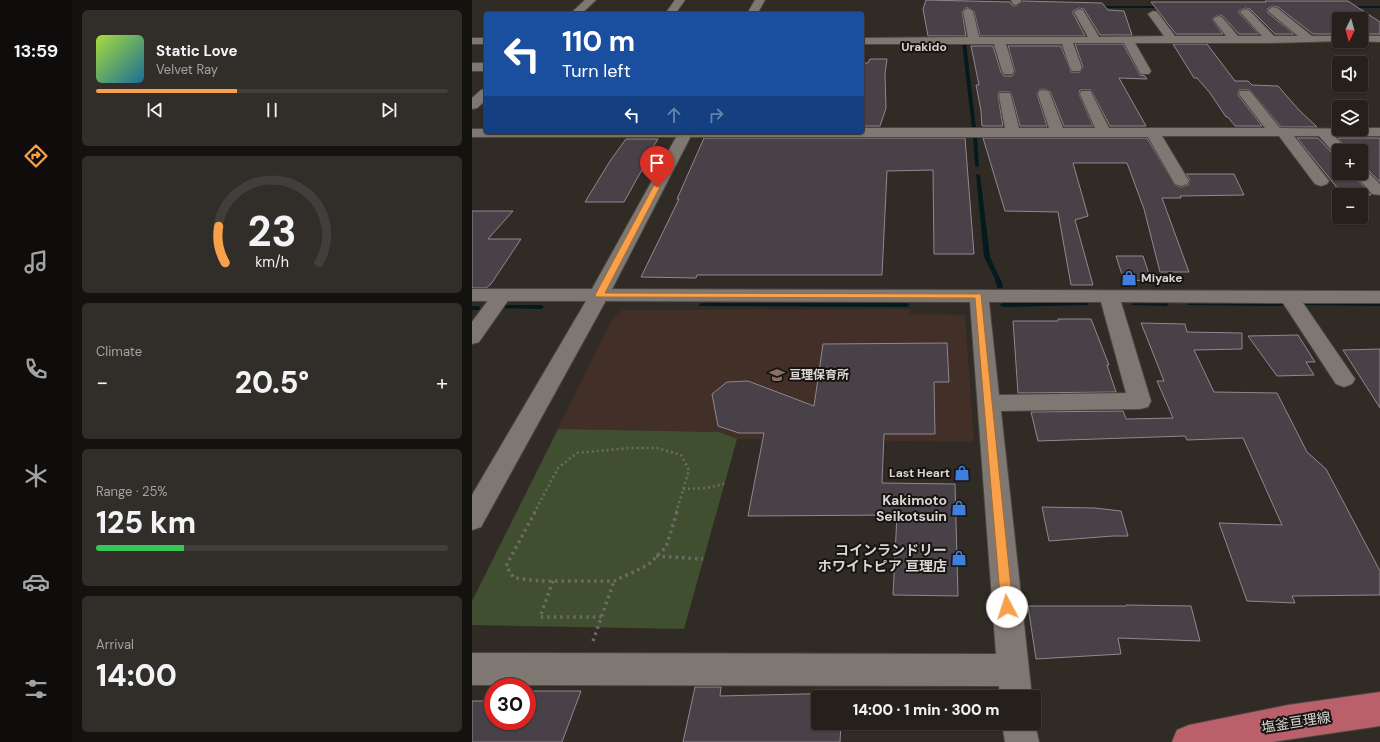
<!DOCTYPE html>
<meta charset="utf-8">
<style>
body{margin:0;font-family:"DM Sans","Noto Sans JP",sans-serif;background:#312d29;color:#f1f3f6;height:100vh;display:flex;flex-direction:column;font-size:15px;white-space:nowrap}
*{box-sizing:border-box;margin:0}
p{font-size:13px;color:#a3a3a3}
.icon{flex:none;width:22px;height:22px;fill:none;stroke:currentColor;stroke-width:2;stroke-linecap:round;stroke-linejoin:round}
.map{position:relative;flex:1;overflow:hidden}
.details{display:flex;flex-direction:column;gap:10px;padding:10px;background:#14120f;width:400px}
.details>*{flex:none}
.hud{position:absolute;left:12px;top:12px;width:380px;height:122px;border-radius:4px;box-shadow:0 1px 3px #0004,0 0 0 1px #423e3b;background:#1a4fa0;color:#fff;overflow:hidden}
.needle{width:26px;rotate:185deg}
.buttons{position:absolute;left:860px;top:12px;display:grid;gap:8px}
.buttons a{display:grid;place-items:center;width:36px;height:36px;border-radius:4px;background:#25201c;box-shadow:0 1px 3px #0004,0 0 0 1px #423e3b;font-size:20px}
.speed{position:absolute;left:12px;top:678px;display:flex;gap:8px;font-size:20px;font-weight:700;text-align:center}
.speed>*{display:grid;place-content:center;width:52px;height:52px;border-radius:50%;background:#25201c;box-shadow:0 1px 3px #0004,0 0 0 1px #423e3b;line-height:1}
.speed .limit{border:6px solid #d22;background:#fff;color:#111}
.pin{position:absolute;display:grid;place-items:center;width:34px;height:34px;color:#fff;margin:-41px -17px;border-radius:50% 50% 50% 0;rotate:-45deg;box-shadow:0 0 4px #0007}
.pin .icon{rotate:45deg}
.me{position:absolute;width:44px;margin:-22px;rotate:355deg;stroke-linejoin:round;filter:drop-shadow(0 0 3px #0008)}
.turn{display:flex;align-items:center;gap:14px;height:84px;padding:0 12px;font-size:18px}
.turn .icon{width:52px;height:52px;stroke-width:2.5}
.turn b{display:block;font-size:28px;line-height:34px}
.lanes{display:flex;align-items:center;height:38px;padding:0 12px;background:#0003;justify-content:center;gap:20px;direction:ltr}
.lanes .off{opacity:.35}
.big{font-size:30px;font-weight:800;line-height:1.1}
.details .widget{flex:1;display:flex;flex-direction:column;justify-content:center;gap:6px;min-width:0;padding:0 14px;border-radius:6px;background:#312d29}
.details .dial{align-items:center;gap:0}
.dial svg{height:104px;overflow:visible;fill:none;stroke:#423e3b;stroke-width:7;stroke-linecap:round;text-anchor:middle}
.dial text{fill:#f1f3f6;stroke:none}
.song{display:flex;align-items:center;gap:12px}
.cover{width:48px;height:48px;border-radius:6px;background:linear-gradient(135deg,hsl(80 70% 55%),hsl(200 70% 35%))}
.played{height:4px;border-radius:2px;background:linear-gradient(90deg,#f8a14a 40%,#423e3b 40%)}
.keys{display:flex;justify-content:space-around;direction:ltr}
.heat{display:flex;justify-content:space-between;align-items:center;font-size:22px;direction:ltr}
.charge{height:6px;border-radius:3px;background:linear-gradient(90deg,#34c759 25%,#423e3b 0)}
.trip{position:absolute;left:339px;top:690px;width:230px;height:40px;border-radius:4px;background:#25201c;box-shadow:0 1px 3px #0004,0 0 0 1px #423e3b;font-weight:800;line-height:40px;text-align:center}
main{display:flex;flex:1;min-height:0}
.tab-bar{display:flex;flex-direction:column;width:72px;justify-content:space-around;align-items:center;background:#0f0d0b;color:#a3a3a3}
.tab-bar .icon{width:28px;height:28px}
.tab-bar .on{color:#f8a14a}
.tab-bar b{font-size:18px;color:#f1f3f6}
.map>svg:first-child{display:block}
</style>
<main>
<nav class="tab-bar">
<b>13:59</b>
<svg class="icon on" aria-label="directions" viewBox="0 0 24 24"><path d="M12 3l9 9-9 9-9-9zM9 14v-3h6M13 9l2 2-2 2"/></svg>
<svg class="icon" aria-label="music" viewBox="0 0 24 24"><path d="M9 18V5l10-2v13"/><circle cx="6" cy="18" r="3"/><circle cx="16" cy="16" r="3"/></svg>
<svg class="icon" aria-label="phone" viewBox="0 0 24 24"><path d="M5 4h4l2 5-3 2q2 4 5 5l2-3 5 2v4C11 20 4 13 5 4z"/></svg>
<svg class="icon" aria-label="climate" viewBox="0 0 24 24"><path d="M12 3v18M4 7l16 10M4 17L20 7"/></svg>
<svg class="icon" aria-label="car" viewBox="0 0 24 24"><path d="M5 17H2v-5l4-1 3-4h7l3 4 3 1v5h-3M9 17h6M6 11h13"/><circle cx="7" cy="17" r="2"/><circle cx="17" cy="17" r="2"/></svg>
<svg class="icon" aria-label="filters" viewBox="0 0 24 24"><path d="M4 7h16M4 17h16"/><circle cx="9" cy="7" r="2"/><circle cx="15" cy="17" r="2"/></svg>
</nav>
<section class="details">
<div class="widget">
<div class="song"><i class="cover"></i><div><b>Static Love</b><p>Velvet Ray</p></div></div>
<div class="played"></div>
<div class="keys"><svg class="icon" aria-label="previous" viewBox="0 0 24 24"><path d="M18 5L8 12l10 7zM5 5v14"/></svg><svg class="icon" aria-label="pause" viewBox="0 0 24 24"><path d="M8 5v14M16 5v14"/></svg><svg class="icon" aria-label="next" viewBox="0 0 24 24"><path d="M6 5l10 7-10 7zM19 5v14"/></svg></div>
</div>
<div class="widget dial"><svg viewBox="0 0 100 80">
<path d="M14 69A42 42 0 1 1 86 69"/>
<path d="M14 69A42 42 0 0 1 9 41" stroke="#f8a14a"/>
<text x="50" y="56" font-size="32" font-weight="700">23</text>
<text x="50" y="72" font-size="11">km/h</text>
</svg></div>
<div class="widget"><p>Climate</p>
<div class="heat"><a>−</a><b class="big">20.5°</b><a>+</a></div>
</div>
<div class="widget"><p>Range · 25%</p><b class="big">125 km</b><div class="charge"></div></div>
<div class="widget"><p>Arrival</p><b class="big">14:00</b></div>
</section>
<div class="map">
<svg width="908" height="742" viewBox="0 0 908 742">
<rect width="100%" height="100%" fill="#312b26"/>
<path fill="#422f28" d="M439,309l-1,5 55,1 9,127 -237,-3 -18,-7 -161,-3 53,-108 12,-11z"/>
<path fill="#404f2f" d="M86,429l161,3 18,7 -53,190 -212,-4v-24z"/>
<g fill="none" stroke-linecap="round" stroke-linejoin="round">
<path fill="#031b1c" fill-rule="evenodd" d="M624,6h68l2,1 -2,1h-69z
M790,6h26l2,1 -2,1h-27z
M876,6h32v2h-33z
M492,41l2,1 10,87 -2,1 -2,-1 -10,-87z
M501,134l4,1 2,31 -2,1 -2,-1z
M504,174l4,1 10,82 12,26 1,4 -3,2 -3,-2 -2,-8 -11,-22z
M614,302l3,2 -1,1 -85,2 -3,-2 3,-2z
M662,302h32l3,2 -3,2 -34,-1 -1,-1z
M718,302h92l3,2 -3,2 -94,-1 -1,-1z
M832,302h76v4l-78,-1 -1,-1z
M230,303h205l3,2 -3,2 -207,-1 -1,-1 1,-1z
M30,305h39l3,2 -3,2 -41,-1 -1,-1z
M0,306h6l3,2 -3,2h-6z"/>
</g>
<path fill="#484248" stroke="#8f888f" d="M454,0l84,2 2,3 4,1 6,-5 80,2 6,7 16,1 8,24h-32l-16,-26 -5,-1 -6,3v2l12,23h-105l-6,-25 -7,-4 -5,4 4,25h-38l-5,-27z
M793,1h83l32,21v12h-19v-15h-22v15h-26l-35,-27 -5,-1 -6,3 1,4 26,21h-19l-25,-25 -5,-1 -6,3v2l20,21h-20l-16,-18 -5,-1 -6,4 11,15h-47l-25,-32h115z
M603,44h48l17,31 5,1 2,3 -28,-1 27,48h-36l-19,-36h-11l-1,4 14,32h-29l-14,-35 -6,-2 -5,1 -2,4 10,32h-27l-8,-30 -2,-4h-11l-1,4 5,30h-21l-1,-15 -5,-26h3l-8,-39h22l8,26 3,4h8l3,-5 -7,-25h53l10,26h9l3,-5z
M701,44h34l28,37h13l4,4 26,1 21,24 18,17h-36l-31,-37h-11l-1,5 24,31h-27l-7,-9h-2l-16,-24 -13,-15h-3z
M398,59h17l-2,15 1,34 -6,18h-18v-58l1,-5h5z
M232,138h261l9,116h-40l-1,-84 -46,1 -5,104h-185l-1,3 -55,-1 38,-78h-2z
M511,138h164l28,47 6,2 7,-2 2,-5 -4,-6h48l10,21 -64,1 1,2h-19l27,74h-29l-16,-63 -17,-46h-54l15,53 -13,4 18,65h-22l-13,-73 -53,-1z
M825,138h21l16,17 5,1v17h13l19,22h-28z
M866,138h42v44l-13,-13 -6,-2v-16h-13z
M154,139h32l-17,27h3l-20,36h-39l25,-41z
M0,211h41l-25,28h33l-30,45 -5,4h-14z
M644,256h27l8,24 -27,1z
M586,319h33l18,46h-2l9,27 -98,1 -5,-72h45z
M669,323l44,1 2,8 55,1v16l-48,1 20,42 63,1 30,59 19,17 54,102v24l-88,1 3,7 -48,-2 -28,-78 63,2 -39,-87 -56,2 -2,-4 -147,5 -7,-29 92,-1 3,8 47,-1 -16,-37h7z
M826,335l17,27h-9l8,13 -37,1 -29,-40z
M475,343l2,39h-15l1,52h-51l-2,49 73,1 3,112 -65,-1 4,-80 -149,1 16,-83h-25l-21,-7 -6,-32 15,-12 21,-1 66,25 9,-62z
M908,349v59l-37,-58z
M570,507l53,1 26,3 7,25h-15l-64,5z
M654,605l65,1 9,35 -82,-3 3,16 -85,5 -8,-53h98z
M223,687h26l-1,9 123,-3v4h-25v26h23l-1,19h-157z
M55,691h54l-19,51h-90v-41h21v20h34z"/>
<g fill="none" stroke-linecap="round" stroke-linejoin="round">
<defs>
<path id="minor" d="M113,0h11l-15,14h-11z
M203,0h10l-10,14h-10z
M539,0h10v2l-5,3 -3,-1z
M801,7l4,1 35,28h27v5h4l-71,2h-137l16,28 -2,3h-8l-2,-3 -15,-28h-51l9,25 -2,3h-8l-2,-3 -8,-24h-56l8,27 -2,3h-8l-2,-3 -8,-27h-132v-6l106,-1 -5,-26 5,-3 5,3 6,26h109l-14,-25 5,-3 4,1 16,27 65,-1 -16,-22 5,-3 4,1 18,24h51l-13,-17 5,-3 4,1 16,19h24l-22,-24 5,-3 4,1 25,26h24l-29,-24 -1,-2z
M889,36h19v6l-23,-1h4z
M0,38h14v6h-14z
M0,63h14v8h-14z
M14,89v11l-9,8 -5,1v-11l9,-8z
M572,90l5,1 1,3 13,34h32l-15,-34 1,-3h10l1,3 17,34h156l-26,-34 1,-3h10l30,37 81,1v-1h19v8h-45l12,15h-8v4l-4,-1 -16,-18h-25l35,45 -2,3 -6,2 -6,-2 -36,-48h-117l27,45 -2,3 -6,2 -6,-2 -2,-3 -25,-44h-676v-8h14v3h376v-4h143l-6,-32 1,-3h10l1,3 8,32h30l-11,-34 1,-3z
M889,168l5,2 14,14v11l-8,-1 -16,-18 -3,-3h8z
M30,289l7,2 3,4 -33,47 -7,2v-22l23,-31z
M127,289l781,2v12h-77l52,76 -3,5 -8,3 -8,-3 -53,-81 -162,-1 30,99 -3,6 -8,2 -139,2 31,286h-32l-1,-11 -527,-1v-32l524,1 -26,-352 -371,-1 -7,-2 -3,-4 3,-4zM517,302h112l25,91 -127,2z
M562,719l5,23h-34l-3,-19h32z"/>
<path id="tertiary" d="M283,0h10l-8,14h-10z
M207,132h14l-84,163 -128,232 -9,3v-35l114,-194h-114v-12h120z"/>
<path id="primary" d="M908,692v34l-108,16h-100l5,-12 12,-5 99,-20z"/>
</defs>
<use href="#minor" stroke="#4b4642" stroke-width="2"/>
<use href="#tertiary" stroke="#4b4642" stroke-width="2"/>
<use href="#primary" stroke="#4b4642" stroke-width="2"/>
<path stroke="#706a66" stroke-width="2.5" stroke-dasharray="2 3" stroke-linecap="butt" d="M211,489l24,-1 17,-4
M62,513l24,-45 19,-15 52,-5h28l24,7 8,15 -13,43"/>
<path stroke="#706a66" stroke-width="3.5" stroke-dasharray="2.5 4" stroke-linecap="butt" d="M63,512l-29,54 8,12 26,3h74l34,-16 18,-18 11,-35
M184,556l47,3
M81,581l-13,36h61
M121,641l21,-60"/>
<use href="#minor" fill="#7f7872" fill-rule="evenodd"/>
<use href="#tertiary" fill="#7f7872" fill-rule="evenodd"/>
<use href="#primary" fill="#b9606a" fill-rule="evenodd"/>
</g>
<path fill="#f8a14a" stroke="#a16930" d="M182,185l6,2 -55,106 376,1 32,313 -2,4 -4,2 -5,-2 -1,-4 -26,-309 -379,-1 -1,-2z"/>
<defs>
<symbol id="shop-bare" viewBox="-9 -9 18 18"><path d="M-5-2.5h2.3a2.7 3.5 0 0 1 5.4 0H5L5.5 6h-11ZM-1.5-2.5h3a1.5 2.3 0 0 0-3 0Z" fill="#3f7fe0" stroke="#171412" stroke-width="2.5" paint-order="stroke"/></symbol>
<symbol id="school-bare" viewBox="-9 -9 18 18"><path d="M0-5L7-2L0 1L-7-2ZM-4 1L0 2.5L4 1V4Q0 6-4 4Z" fill="#8d6e63" stroke="#171412" stroke-width="2.5" paint-order="stroke"/></symbol>
</defs>
<g fill-rule="evenodd">
<use href="#shop-bare" x="646" y="267" width="22" height="22"/>
<use href="#school-bare" x="294" y="364" width="22" height="22"/>
<use href="#shop-bare" x="479" y="462" width="22" height="22"/>
<use href="#shop-bare" x="476" y="497" width="22" height="22"/>
<use href="#shop-bare" x="476" y="547" width="22" height="22"/>
</g>
<g text-anchor="middle" stroke-width="4" stroke-linejoin="round" paint-order="stroke">
<g font-size="12" font-weight="bold" fill="#d9d2cb" stroke="#171412">
<text x="452" y="51">Urakido</text>
</g>
<g font-size="12" font-weight="bold" fill="#d9d5d2" stroke="#171412" text-anchor="start">
<text x="669" y="282">Miyake</text>
<text x="317" y="379">亘理保育所</text>
<text x="478" y="477" text-anchor="end">Last Heart</text>
</g>
<g font-size="14" font-weight="bold" fill="#d9d5d2" stroke="#171412" text-anchor="end">
<text x="475" y="505">Kakimoto<tspan x="475" dy="16">Seikotsuin</tspan></text>
<text x="475" y="555">コインランドリー<tspan x="475" dy="16">ホワイトピア 亘理店</tspan></text>
</g>
<g font-size="14" fill="#d9d5d2" stroke="#171412">
<text transform="translate(824 722) rotate(-9)" y="5">塩釜亘理線</text>
</g>
</g>
</svg>
<div class="buttons">
<a><svg class="needle" viewBox="-14 -14 28 28"><path d="M0-13l5 13h-10z" fill="#e53935"/><path d="M0 13l5-13h-10z" fill="#a3a3a3"/></svg></a>
<a><svg class="icon" aria-label="sound" viewBox="0 0 24 24"><path d="M4 9h4l5-4v14l-5-4H4zM17 9q2 3 0 6"/></svg></a>
<a><svg class="icon" aria-label="layers" viewBox="0 0 24 24"><path d="M12 4l9 5-9 5-9-5zM3 14l9 5 9-5"/></svg></a>
<a>+</a>
<a>−</a>
</div>
<div class="speed"><div class="limit">30</div></div>
<div class="pin" style="left:185px;top:187px;background:#d93025"><svg class="icon" aria-label="arrive" viewBox="0 0 24 24"><path d="M6 21V4h12l-3 4 3 4H6"/></svg></div>
<svg class="me" style="left:535px;top:607px" viewBox="-20 -20 40 40"><circle r="19" fill="#fff"/><path d="M0-13L10 11 0 6-10 11z" fill="#f8a14a"/></svg>
<div class="trip">14:00 · 1 min · 300 m</div>
<div class="hud">
<div class="turn"><svg class="icon" aria-label="left" viewBox="0 0 24 24"><path d="M17 20v-9H6M10 6l-5 5 5 5"/></svg><div><b>110 m</b>Turn left</div></div>
<div class="lanes"><svg class="icon" aria-label="left" viewBox="0 0 24 24"><path d="M17 20v-9H6M10 6l-5 5 5 5"/></svg><svg class="icon off" aria-label="ahead" viewBox="0 0 24 24"><path d="M12 20V5M6 11l6-6 6 6"/></svg><svg class="icon off" aria-label="right" viewBox="0 0 24 24"><path d="M7 20v-9h11M14 6l5 5-5 5"/></svg></div>
</div>
</div>
</main>
